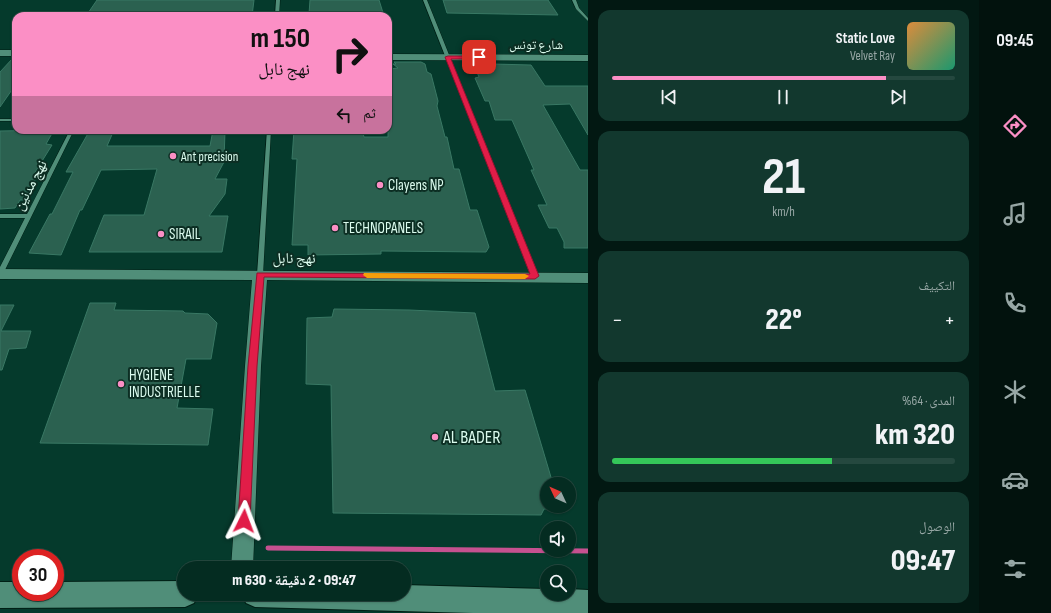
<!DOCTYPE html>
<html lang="ar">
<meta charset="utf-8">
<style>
body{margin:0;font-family:"Sofia Sans Condensed","Noto Naskh Arabic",sans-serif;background:#12382e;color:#f1f3f6;direction:rtl;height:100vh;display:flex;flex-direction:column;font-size:15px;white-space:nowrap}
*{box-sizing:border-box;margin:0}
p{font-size:13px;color:#97a7a5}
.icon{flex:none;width:22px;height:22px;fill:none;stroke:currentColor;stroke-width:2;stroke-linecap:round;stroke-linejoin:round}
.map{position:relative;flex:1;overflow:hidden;direction:ltr}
.panel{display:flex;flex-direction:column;gap:10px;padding:10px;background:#021812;width:391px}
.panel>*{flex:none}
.hud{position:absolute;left:12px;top:12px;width:380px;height:122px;border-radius:12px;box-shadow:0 1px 3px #0004,0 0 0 1px #25483f;direction:rtl;background:#fb8fc5;color:#111;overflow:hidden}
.needle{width:26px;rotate:314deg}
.buttons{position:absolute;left:540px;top:477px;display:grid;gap:8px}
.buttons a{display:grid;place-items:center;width:36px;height:36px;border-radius:50%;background:#042c21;box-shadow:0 1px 3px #0004,0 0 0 1px #25483f;font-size:20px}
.speed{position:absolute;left:12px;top:549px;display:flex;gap:8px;font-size:20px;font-weight:700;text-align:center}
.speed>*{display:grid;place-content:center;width:52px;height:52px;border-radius:50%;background:#042c21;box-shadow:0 1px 3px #0004,0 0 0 1px #25483f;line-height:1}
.speed .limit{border:6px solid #d22;background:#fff;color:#111}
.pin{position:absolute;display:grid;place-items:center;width:34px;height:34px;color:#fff;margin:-17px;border-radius:8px;box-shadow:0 2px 6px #0006}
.me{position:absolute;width:44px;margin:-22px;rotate:3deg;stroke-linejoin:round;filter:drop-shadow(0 0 3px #0008)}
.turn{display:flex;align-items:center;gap:14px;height:84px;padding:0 16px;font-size:18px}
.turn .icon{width:52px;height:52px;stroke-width:2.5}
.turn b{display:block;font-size:28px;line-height:34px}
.then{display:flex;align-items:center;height:38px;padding:0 16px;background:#0003;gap:8px;font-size:15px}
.big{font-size:30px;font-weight:800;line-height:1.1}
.panel .tile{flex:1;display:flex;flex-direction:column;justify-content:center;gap:6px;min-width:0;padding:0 14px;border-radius:12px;background:#12382e}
.panel .dial{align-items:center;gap:0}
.dial b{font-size:52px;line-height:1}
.song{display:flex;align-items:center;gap:12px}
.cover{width:48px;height:48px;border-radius:6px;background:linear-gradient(135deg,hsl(30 70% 55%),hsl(160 70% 35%))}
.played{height:4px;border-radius:2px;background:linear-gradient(90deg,#fb8fc5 80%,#25483f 80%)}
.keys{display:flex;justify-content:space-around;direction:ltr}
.heat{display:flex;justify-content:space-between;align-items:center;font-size:22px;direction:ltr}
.charge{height:6px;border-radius:3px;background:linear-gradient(90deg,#34c759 64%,#25483f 0)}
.trip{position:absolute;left:177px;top:561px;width:234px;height:40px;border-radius:20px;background:#042c21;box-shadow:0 1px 3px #0004,0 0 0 1px #25483f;font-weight:800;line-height:40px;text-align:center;direction:rtl}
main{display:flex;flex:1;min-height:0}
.dock{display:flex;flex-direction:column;width:72px;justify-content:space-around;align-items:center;background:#02120d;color:#97a7a5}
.dock .icon{width:28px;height:28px}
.dock .current{color:#fb8fc5}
.dock b{font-size:18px;color:#f1f3f6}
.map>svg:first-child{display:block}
</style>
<main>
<nav class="dock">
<b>09:45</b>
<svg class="icon current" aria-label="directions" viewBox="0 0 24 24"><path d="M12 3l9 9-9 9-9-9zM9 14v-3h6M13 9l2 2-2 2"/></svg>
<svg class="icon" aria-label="music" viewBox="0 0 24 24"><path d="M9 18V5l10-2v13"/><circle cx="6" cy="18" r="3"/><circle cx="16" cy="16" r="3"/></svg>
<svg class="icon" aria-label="phone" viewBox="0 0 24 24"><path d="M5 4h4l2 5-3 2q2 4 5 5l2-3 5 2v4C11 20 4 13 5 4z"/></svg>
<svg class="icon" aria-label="climate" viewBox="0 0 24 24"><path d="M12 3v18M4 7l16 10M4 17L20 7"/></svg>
<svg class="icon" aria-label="car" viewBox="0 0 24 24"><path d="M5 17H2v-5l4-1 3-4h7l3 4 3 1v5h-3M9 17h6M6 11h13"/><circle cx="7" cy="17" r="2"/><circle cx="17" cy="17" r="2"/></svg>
<svg class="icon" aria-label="filters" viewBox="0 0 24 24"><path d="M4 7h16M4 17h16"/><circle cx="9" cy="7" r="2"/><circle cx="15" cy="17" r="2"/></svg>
</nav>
<section class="panel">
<div class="tile">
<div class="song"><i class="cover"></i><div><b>Static Love</b><p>Velvet Ray</p></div></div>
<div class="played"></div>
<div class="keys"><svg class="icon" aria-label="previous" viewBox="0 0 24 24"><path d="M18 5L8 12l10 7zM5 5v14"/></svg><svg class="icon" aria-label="pause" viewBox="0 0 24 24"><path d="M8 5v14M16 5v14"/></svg><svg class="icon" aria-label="next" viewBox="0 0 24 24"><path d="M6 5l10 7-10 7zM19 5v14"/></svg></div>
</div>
<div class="tile dial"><b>21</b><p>km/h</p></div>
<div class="tile"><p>التكييف</p>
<div class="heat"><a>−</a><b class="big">22°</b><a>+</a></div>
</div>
<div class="tile"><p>المدى · 64%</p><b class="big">320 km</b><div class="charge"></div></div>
<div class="tile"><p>الوصول</p><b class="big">09:47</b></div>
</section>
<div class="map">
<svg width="588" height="613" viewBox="0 0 588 613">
<rect width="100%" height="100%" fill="#053a2c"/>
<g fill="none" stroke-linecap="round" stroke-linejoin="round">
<path stroke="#c65190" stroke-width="5" d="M268,548l320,3"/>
</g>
<path fill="#2b6150" stroke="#397864" d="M97,0h157l-2,16h-166z
M310,0h69l5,16h-74l-1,-2z
M443,0h105l10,15 -111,-2z
M13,58h3v26l-16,23v-35z
M394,62h27l4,2 2,8 4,2 7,27 -1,5 8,31h2l7,32h5l11,41h7l12,37 -3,5 -105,-1v3l-73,1v-10h-16l5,-86h-5l2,-29h68l2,7h24v-68l10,-1 -5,-4h3z
M492,64l39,1 14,21h43v49l-18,-31 -27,1 37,65h8v78h-24v-6l-7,-14h-8l-11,-23h9l-16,-35h3l-22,-50h-17l-6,-19h-4l-10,-23 4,-1 -5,-12z
M54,130l-8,14 6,1 -18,29h4l-13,26h-5l-5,8 -15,1v-78z
M90,130h24l-7,16h103l3,-16h12l-1,32 -9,17h12l-2,15 -16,22h19l-6,36h-133l15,-37h40l13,-46 -56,1 -19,40h-2l-19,45 -32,-2 21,-39h2l21,-42h-7z
M90,303h26l-2,7 69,1 2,2 23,1 9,9 -6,36h-25l-9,49 36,1 -5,36 -168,-2z
M0,305h14l-13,26h30l-5,17 -17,1 -7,21h-2z
M334,309l75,1 66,3 20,78 30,-1 28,94h-6v25h-3l-3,6 -208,-2 -2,-128 -25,-1 1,-66 25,-1z"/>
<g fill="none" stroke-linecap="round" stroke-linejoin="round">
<defs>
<path id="service" d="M276,0h4l-1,16h-4z
M423,0h4l111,276 -1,1h-4l-1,-1z
M572,0h4l3,8 9,10v3l-12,-12z
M0,119h16v2h-16z
M70,130h4l-71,144 -3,2v-9l25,-49h-25v-4h27z
M267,130h4l-8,145 -3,2 -3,-2z"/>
<path id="minor" d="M0,50h16v6h-16z
M388,54l200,1v6l-200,-1z
M0,269l588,4v10l-321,-3 -6,86 -8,202h-22l14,-202 7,-86 -252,-1z"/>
<path id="tertiary" d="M184,581v13h14l-4,9 -9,4 -185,1v-26h21v10h34v-10z
M404,585l143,4v5h22v-5l19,1v23h-115l-218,-6 -9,-4 -4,-9h162z"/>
</defs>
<use href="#service" stroke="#001f15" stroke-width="1"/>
<use href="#minor" stroke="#001f15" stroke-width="1"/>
<use href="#tertiary" stroke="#001f15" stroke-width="2"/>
<use href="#service" fill="#508e79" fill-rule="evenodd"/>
<use href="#minor" fill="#508e79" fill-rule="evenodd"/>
<use href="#tertiary" fill="#508e79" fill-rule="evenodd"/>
</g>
<path fill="#e11d48" stroke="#92132f" d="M448,56h31l3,1 -3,2h-28l88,217 -4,3 -271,-2 -7,89 -7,155 -1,4 -5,2 -4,-2 -2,-4 10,-155 9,-93 273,1 -85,-217z"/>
<path fill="#f59e0b" d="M364,273l161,1 4,2 -4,3 -158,-1 -4,-3z"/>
<g fill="#fb8fc5" stroke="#0c2e23" stroke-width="1.5">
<circle cx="173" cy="156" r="4"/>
<circle cx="380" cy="185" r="4"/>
<circle cx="335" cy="228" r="4"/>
<circle cx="161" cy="234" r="4"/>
<circle cx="121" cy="384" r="4"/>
<circle cx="435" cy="437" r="4"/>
</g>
<g text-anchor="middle" stroke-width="4" stroke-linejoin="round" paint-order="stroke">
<g font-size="13" fill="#dbfbee" stroke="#0c2e23">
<text x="536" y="49">شارع تونس</text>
</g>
<g font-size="13" fill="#dbfbee" stroke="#0c2e23" text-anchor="start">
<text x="181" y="161">Ant precision</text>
</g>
<g font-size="15" fill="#dbfbee" stroke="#0c2e23">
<text transform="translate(30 185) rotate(-62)" y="5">نهج مدنين</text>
<text x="294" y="263">نهج نابل</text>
</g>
<g font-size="15" fill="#dbfbee" stroke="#0c2e23" text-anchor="start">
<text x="388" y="190">Clayens NP</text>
<text x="343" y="233">TECHNOPANELS</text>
<text x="169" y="239">SIRAIL</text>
<text x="129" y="380">HYGIENE<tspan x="129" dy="17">INDUSTRIELLE</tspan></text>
</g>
<g font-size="18" fill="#dbfbee" stroke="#0c2e23" text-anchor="start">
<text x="443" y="443">AL BADER</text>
</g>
</g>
</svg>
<div class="buttons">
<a><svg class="needle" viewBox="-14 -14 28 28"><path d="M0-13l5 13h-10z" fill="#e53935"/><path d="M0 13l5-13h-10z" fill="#97a7a5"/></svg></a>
<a><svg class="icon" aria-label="sound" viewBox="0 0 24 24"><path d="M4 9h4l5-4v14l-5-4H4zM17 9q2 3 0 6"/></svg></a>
<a><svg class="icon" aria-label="search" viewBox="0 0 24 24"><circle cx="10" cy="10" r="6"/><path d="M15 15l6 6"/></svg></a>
</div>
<div class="speed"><div class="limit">30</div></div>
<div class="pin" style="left:479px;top:57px;background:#d93025"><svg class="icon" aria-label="arrive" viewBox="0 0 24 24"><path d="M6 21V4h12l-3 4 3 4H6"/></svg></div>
<svg class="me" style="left:244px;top:521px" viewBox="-20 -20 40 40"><path d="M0-17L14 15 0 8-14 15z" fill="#e11d48" stroke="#fff" stroke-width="4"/></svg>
<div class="trip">09:47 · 2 دقيقة · 630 m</div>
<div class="hud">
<div class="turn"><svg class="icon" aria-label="right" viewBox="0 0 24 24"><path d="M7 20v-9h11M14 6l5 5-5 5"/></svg><div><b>150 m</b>نهج نابل</div></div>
<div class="then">ثم<svg class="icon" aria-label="left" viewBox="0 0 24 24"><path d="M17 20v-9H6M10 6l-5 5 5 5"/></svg></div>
</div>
</div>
</main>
